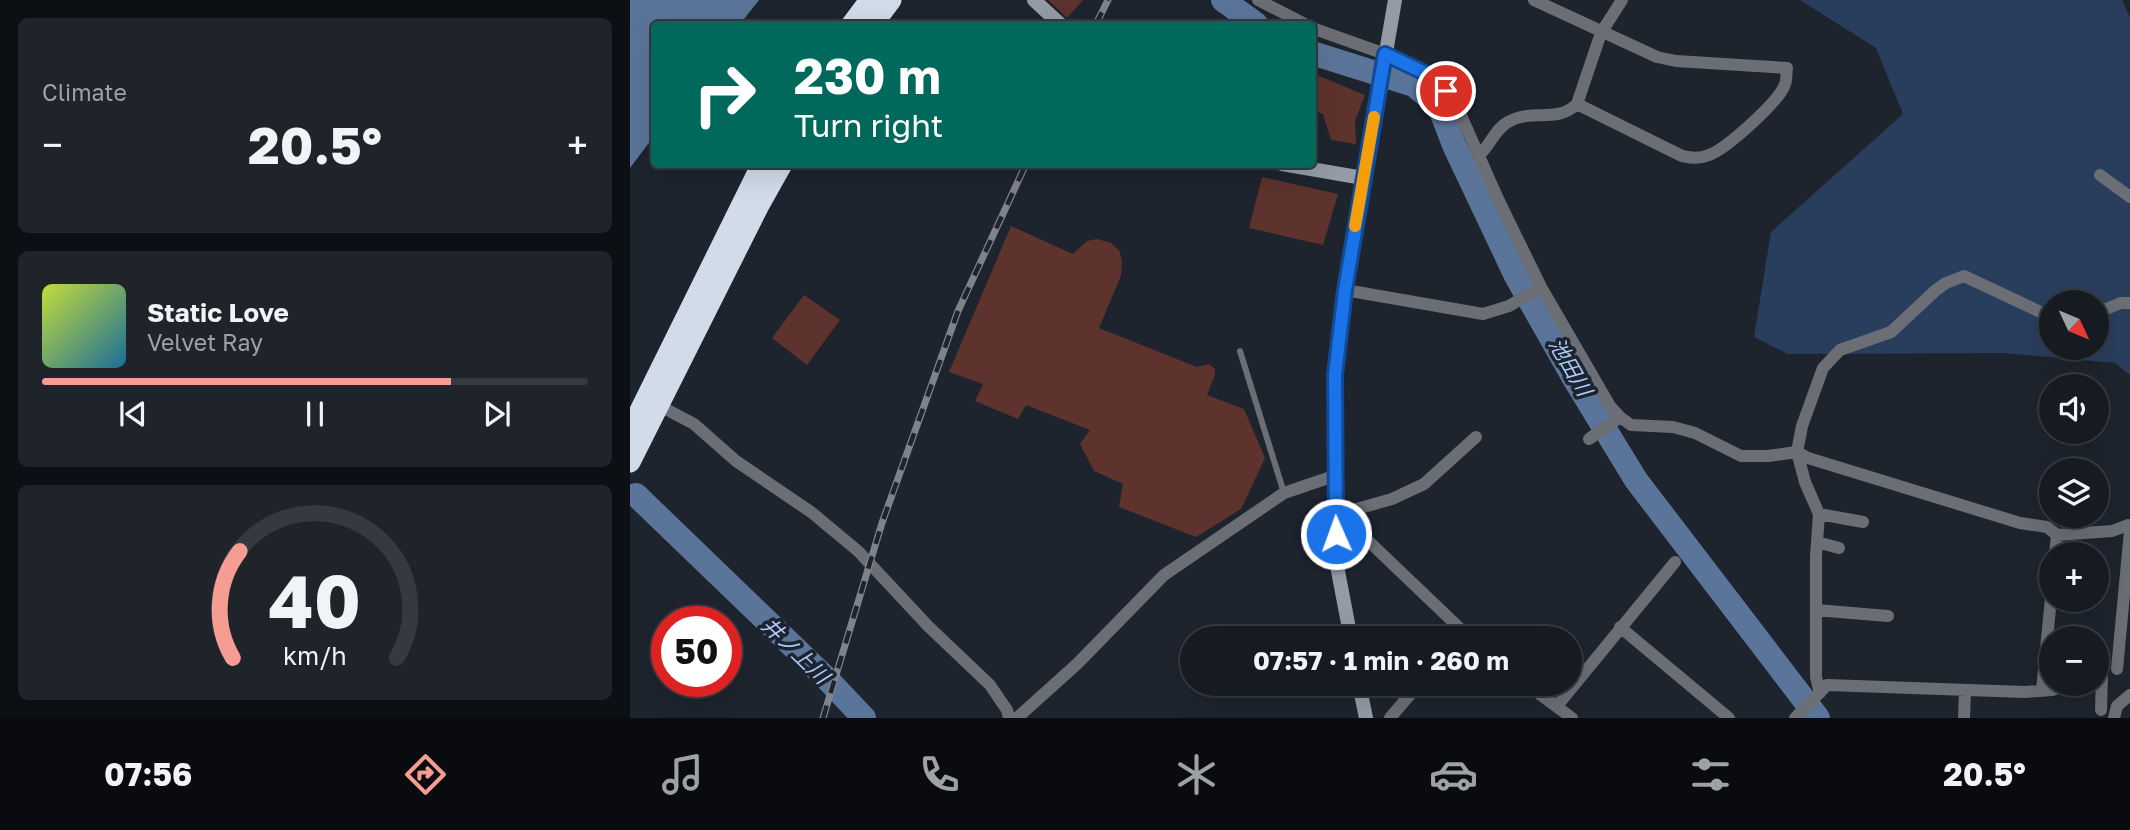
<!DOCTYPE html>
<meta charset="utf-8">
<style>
body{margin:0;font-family:"Golos Text","Noto Sans JP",sans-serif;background:#1f242a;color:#f1f3f6;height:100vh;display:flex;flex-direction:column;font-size:26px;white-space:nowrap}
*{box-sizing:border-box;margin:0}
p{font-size:23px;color:#9ea1a5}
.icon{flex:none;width:38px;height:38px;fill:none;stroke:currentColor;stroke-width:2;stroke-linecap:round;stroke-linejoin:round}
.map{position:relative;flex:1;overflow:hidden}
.panel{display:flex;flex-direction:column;gap:18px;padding:18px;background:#0c0f13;width:630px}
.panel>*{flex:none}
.guide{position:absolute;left:21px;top:21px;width:665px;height:147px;border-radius:7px;box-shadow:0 7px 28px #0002,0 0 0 2px #353940;background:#00695c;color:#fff;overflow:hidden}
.needle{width:46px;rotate:134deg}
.fabs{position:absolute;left:1409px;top:290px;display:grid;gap:14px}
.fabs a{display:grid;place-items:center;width:70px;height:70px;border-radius:50%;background:#161b22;box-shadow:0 7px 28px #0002,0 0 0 2px #353940;font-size:35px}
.speed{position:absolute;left:21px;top:606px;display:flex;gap:14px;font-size:35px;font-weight:700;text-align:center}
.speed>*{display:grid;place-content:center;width:91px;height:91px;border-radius:50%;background:#161b22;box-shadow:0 7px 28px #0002,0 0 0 2px #353940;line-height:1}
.speed .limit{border:10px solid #d22;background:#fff;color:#111}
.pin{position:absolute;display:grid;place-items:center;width:60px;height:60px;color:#fff;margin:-30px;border:4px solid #fff;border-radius:50%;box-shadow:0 2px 7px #0007}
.me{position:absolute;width:77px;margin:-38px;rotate:358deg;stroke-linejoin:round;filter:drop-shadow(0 0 5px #0008)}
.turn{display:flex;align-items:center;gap:24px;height:147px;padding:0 28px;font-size:32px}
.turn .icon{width:91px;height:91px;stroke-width:2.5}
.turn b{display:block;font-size:49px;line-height:60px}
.big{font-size:52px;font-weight:700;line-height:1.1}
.panel .card{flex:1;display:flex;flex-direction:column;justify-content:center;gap:10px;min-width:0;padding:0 24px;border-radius:10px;background:#1f242a}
.panel .dial{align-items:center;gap:0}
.dial svg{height:182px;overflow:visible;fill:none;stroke:#353940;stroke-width:7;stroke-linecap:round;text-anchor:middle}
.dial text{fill:#f1f3f6;stroke:none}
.song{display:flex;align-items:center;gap:21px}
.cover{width:84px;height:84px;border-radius:10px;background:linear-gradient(135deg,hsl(70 70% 55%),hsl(200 70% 35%))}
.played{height:7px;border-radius:4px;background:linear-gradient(90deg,#f59c93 75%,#353940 75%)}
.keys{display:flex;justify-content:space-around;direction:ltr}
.heat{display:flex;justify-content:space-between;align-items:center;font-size:38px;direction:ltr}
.trip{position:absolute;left:550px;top:626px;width:402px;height:70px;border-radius:35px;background:#161b22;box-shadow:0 7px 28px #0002,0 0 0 2px #353940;font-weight:700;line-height:70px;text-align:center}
.tab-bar{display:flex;height:112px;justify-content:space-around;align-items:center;background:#090b0e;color:#9ea1a5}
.tab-bar .icon{width:49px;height:49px}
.tab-bar .on{color:#f59c93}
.tab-bar b{font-size:32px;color:#f1f3f6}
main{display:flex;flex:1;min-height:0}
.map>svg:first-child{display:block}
</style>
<main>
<section class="panel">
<div class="card"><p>Climate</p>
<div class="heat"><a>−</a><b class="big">20.5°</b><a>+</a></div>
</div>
<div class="card">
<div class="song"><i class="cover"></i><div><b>Static Love</b><p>Velvet Ray</p></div></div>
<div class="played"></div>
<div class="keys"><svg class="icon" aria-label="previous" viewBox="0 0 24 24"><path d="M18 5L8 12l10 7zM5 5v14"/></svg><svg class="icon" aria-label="pause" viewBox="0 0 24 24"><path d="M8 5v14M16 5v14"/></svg><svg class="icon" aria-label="next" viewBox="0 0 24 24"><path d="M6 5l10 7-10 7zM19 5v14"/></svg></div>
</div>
<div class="card dial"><svg viewBox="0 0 100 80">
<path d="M14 69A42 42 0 1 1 86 69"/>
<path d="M14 69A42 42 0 0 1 17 22" stroke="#f59c93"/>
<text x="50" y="56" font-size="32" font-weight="700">40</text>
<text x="50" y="72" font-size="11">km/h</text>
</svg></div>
</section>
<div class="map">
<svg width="1500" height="718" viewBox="0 0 1500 718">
<rect width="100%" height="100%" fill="#1d242e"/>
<path fill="#293e5d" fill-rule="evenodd" d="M1170,0h322l8,18v357l-15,-12 -112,-10 -215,1 -34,-17 17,-105 132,-118 -27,-66zM1421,303h45v45h-45z"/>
<path fill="#5b759a" d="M0,0h129l-19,24h-86v112l-24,32z"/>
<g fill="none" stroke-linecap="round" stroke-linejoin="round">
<path stroke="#5b759a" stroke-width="24" d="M593,0l33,24
M682,53l102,32 25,21 15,39 62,131 59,104 61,100 182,238
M6,495l193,186 35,37"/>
</g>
<path fill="#5e322d" d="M418,0h35l-16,18z
M682,73l53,22 -10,26 1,23 -25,-4 -8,-26 -11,-4z
M632,177l76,17 -15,51 -74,-17z
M381,226l62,28 14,-13 10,-2 14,4 8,7 3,10 -1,16 -22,52 98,39 12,-3 6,5v6l-8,20 37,14 21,49 -24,51 -45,28 -77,-30 4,-23 -29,-13 -14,-27 10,-14 -64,-25 -8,14 -43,-18 8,-17 -34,-12z
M174,295l36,25 -33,45 -35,-27z"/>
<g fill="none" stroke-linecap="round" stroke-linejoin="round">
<path stroke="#6b6f75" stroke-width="6" d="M610,351l44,142"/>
<path stroke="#6b6f75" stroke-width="12" d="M628,0l47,24
M904,0l123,57 19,4 111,7c-1,5 0,12 -2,16 -5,17 -59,65 -76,71 -10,4 -17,3 -27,1l-105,-52
M682,28l73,26 44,21 17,16 13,20 39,88 43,88 69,119 10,11 11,8 42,2 22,6 46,23h27l29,-4 11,6 212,65 27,4 10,8 -2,20
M849,155c11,-9 16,-26 29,-33 24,-14 48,2 69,-18l24,-71 21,-33
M1470,175l30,22
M715,290l138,24 26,-8 32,-19
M1466,313l25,-10h9
M30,406l34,18 42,37 75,51 47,39 70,75 62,59 17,25 2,8
M959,439l31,-22
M1189,514l44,8
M705,515l24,17 112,107
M705,515l57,-16 32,-15 52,-47
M1427,535l55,-4 16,-6 2,4
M1187,542l22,6
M1186,610l72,6
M990,627l109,91
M1487,669l13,-138
M896,684l46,34
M1412,690l9,-92
M1190,693l-4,-16v-121l3,-42 -14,-32 -8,-30 5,-26 21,-58 17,-18 51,-18 45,-42 10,-7 18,-7 87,41
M927,706l118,-144
M1471,710l1,-35
M387,718l60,-54 87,-89 120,-82 50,-17
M760,718l29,-34
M1165,718l32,-33 198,7 27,-2 19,-6
M1334,718l1,-27
M1484,718l3,-12 13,-11"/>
<path stroke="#949ba4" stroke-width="14" d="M404,0l26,24
M652,164l81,14
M721,639l-13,-68 -4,-95 1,-101 10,-85 50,-290
M729,684l7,34"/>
<path stroke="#d1dbe9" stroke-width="21" d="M222,24l18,-24
M243,24l18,-24
M0,431l132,-267
M0,462l129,-257 23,-41"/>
<defs>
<path id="rail" d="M466,24l12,-24
M193,718l59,-195 76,-212 68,-147"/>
</defs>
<use href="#rail" stroke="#7d838c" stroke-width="7"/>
<use href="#rail" stroke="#1d242e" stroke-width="4.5" stroke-dasharray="13" stroke-linecap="butt"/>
</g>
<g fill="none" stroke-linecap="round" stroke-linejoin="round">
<defs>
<path id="route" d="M706,534l-1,-159 10,-85 40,-236 44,21 17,16"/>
</defs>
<use href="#route" stroke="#114b97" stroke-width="18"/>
<use href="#route" stroke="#1a73e8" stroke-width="12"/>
<path stroke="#f59e0b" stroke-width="12" d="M725,226l19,-109"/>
</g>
<g text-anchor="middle" stroke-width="7" stroke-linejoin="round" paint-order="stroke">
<g font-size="21" font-style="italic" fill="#abccfc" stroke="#1d242e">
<text transform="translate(940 367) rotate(60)" y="7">池田川</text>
<text transform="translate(165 651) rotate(44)" y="7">井ノ上川</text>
</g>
</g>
</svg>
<div class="fabs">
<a><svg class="needle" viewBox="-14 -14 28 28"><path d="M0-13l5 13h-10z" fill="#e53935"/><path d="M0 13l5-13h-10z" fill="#9ea1a5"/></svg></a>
<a><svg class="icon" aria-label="sound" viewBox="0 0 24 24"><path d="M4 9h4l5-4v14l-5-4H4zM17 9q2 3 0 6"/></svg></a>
<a><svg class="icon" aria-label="layers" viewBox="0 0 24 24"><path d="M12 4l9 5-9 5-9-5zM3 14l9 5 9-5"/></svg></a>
<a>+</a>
<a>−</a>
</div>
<div class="speed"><div class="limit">50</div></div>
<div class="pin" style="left:816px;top:91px;background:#d93025"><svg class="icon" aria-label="arrive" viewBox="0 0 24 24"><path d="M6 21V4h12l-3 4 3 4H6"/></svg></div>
<svg class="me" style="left:706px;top:534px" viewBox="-20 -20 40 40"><circle r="17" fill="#1a73e8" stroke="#fff" stroke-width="3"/><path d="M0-11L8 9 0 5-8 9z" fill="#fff"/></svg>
<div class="trip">07:57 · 1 min · 260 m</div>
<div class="guide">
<div class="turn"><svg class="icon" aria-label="right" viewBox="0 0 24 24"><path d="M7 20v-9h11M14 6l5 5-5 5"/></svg><div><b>230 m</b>Turn right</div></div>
</div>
</div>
</main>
<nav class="tab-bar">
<b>07:56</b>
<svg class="icon on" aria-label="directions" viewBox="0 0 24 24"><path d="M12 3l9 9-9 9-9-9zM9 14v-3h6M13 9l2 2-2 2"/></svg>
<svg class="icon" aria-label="music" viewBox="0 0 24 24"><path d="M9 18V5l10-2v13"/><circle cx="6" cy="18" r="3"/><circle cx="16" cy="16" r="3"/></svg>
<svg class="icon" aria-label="phone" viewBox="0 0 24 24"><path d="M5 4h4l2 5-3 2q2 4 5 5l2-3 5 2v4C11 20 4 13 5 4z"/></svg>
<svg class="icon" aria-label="climate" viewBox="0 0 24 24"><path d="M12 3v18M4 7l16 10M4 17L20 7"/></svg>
<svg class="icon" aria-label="car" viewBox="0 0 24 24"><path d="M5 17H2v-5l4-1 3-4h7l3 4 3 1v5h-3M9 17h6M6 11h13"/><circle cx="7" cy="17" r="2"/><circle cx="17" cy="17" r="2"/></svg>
<svg class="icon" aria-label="filters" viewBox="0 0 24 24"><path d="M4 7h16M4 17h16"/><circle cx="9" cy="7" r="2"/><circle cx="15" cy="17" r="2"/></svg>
<b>20.5°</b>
</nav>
